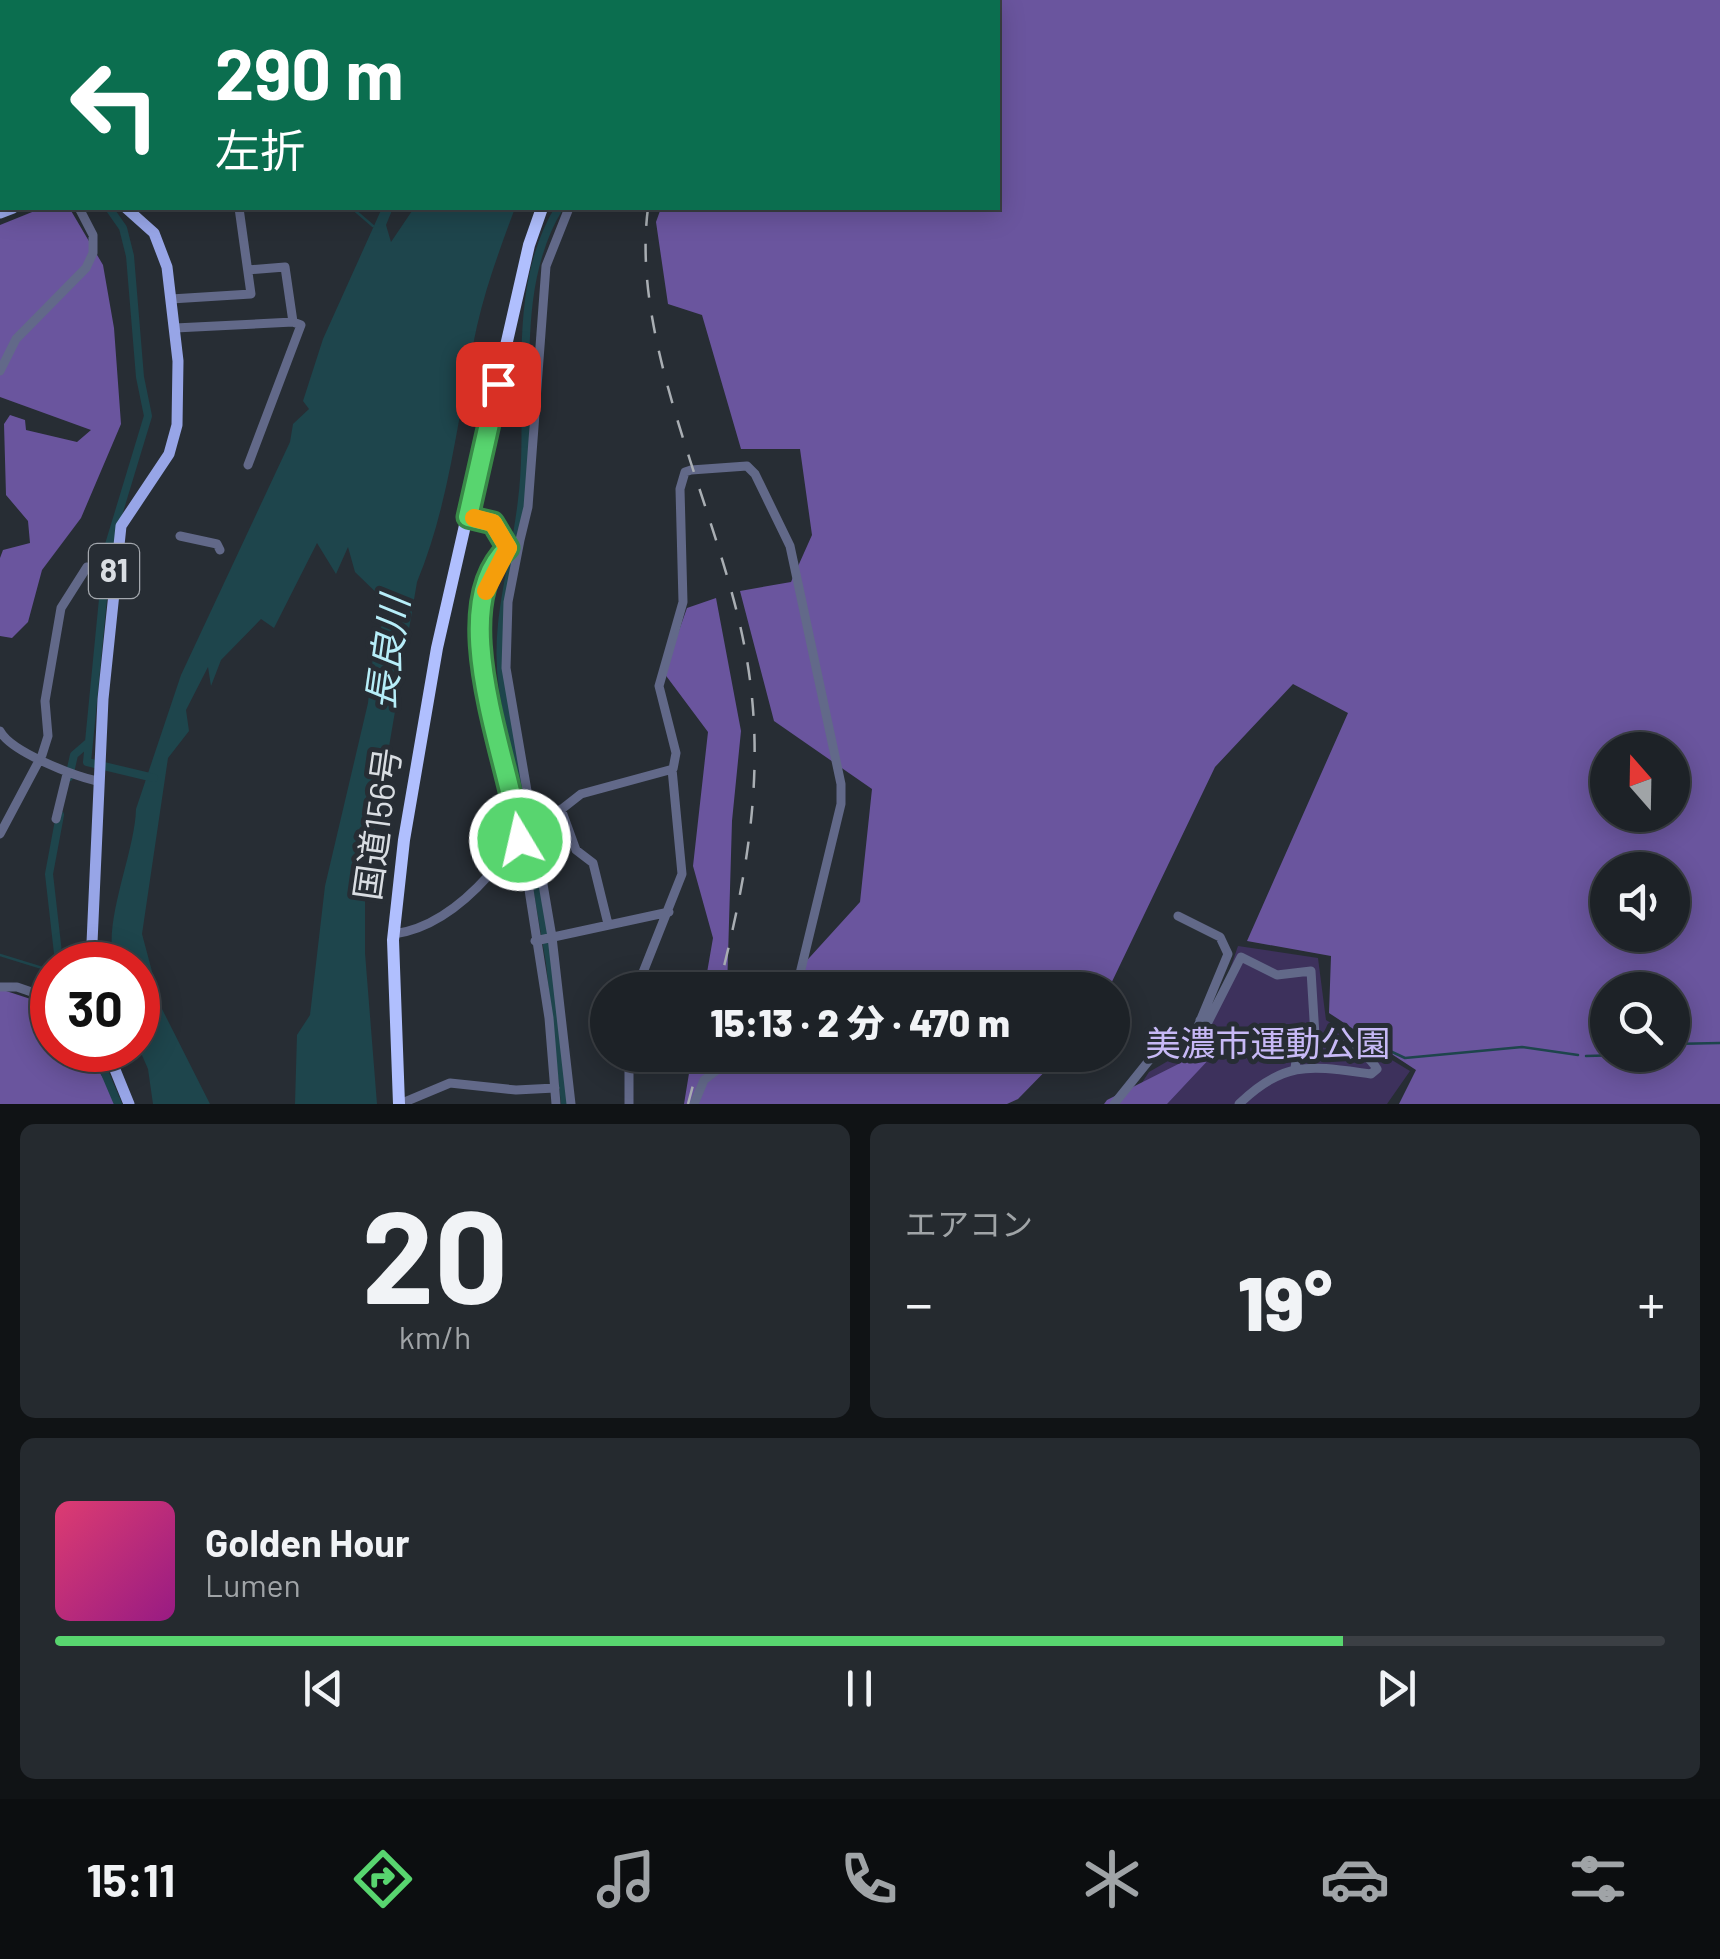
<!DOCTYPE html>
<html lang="ja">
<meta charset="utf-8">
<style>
body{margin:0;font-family:Barlow,"Noto Sans JP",sans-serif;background:#252a2f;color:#f1f3f6;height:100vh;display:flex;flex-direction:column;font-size:38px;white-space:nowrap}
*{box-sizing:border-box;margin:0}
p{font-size:32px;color:#a0a4a7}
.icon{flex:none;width:55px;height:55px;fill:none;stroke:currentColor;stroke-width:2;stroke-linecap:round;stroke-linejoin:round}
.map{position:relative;height:1104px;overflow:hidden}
.side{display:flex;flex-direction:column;gap:20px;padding:20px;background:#101315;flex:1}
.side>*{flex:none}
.top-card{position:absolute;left:0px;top:0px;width:1000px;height:210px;box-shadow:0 5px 25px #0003,0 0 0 2px #3b3f44;background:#0b6e4f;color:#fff;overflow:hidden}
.needle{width:65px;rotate:340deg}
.tools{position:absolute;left:1590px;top:732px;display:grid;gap:20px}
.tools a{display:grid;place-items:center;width:100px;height:100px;border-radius:50%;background:#1d2227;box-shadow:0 5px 25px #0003,0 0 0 2px #3b3f44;font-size:50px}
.speed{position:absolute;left:30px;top:942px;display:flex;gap:20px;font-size:50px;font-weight:700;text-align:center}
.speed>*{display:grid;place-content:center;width:130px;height:130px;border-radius:50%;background:#1d2227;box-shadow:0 5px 25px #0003,0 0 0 2px #3b3f44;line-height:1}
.speed .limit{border:15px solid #d22;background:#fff;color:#111}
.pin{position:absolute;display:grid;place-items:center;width:85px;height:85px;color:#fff;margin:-42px;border-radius:20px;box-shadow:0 5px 15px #0006}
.me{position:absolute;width:110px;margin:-55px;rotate:351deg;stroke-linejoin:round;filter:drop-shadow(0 0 8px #0008)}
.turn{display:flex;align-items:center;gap:35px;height:210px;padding:0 50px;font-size:45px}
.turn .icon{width:130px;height:130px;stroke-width:2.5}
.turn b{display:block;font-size:70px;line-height:85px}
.big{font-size:75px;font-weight:800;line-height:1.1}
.side .widget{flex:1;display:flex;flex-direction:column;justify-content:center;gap:15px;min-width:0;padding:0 35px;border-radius:15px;background:#252a2f}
.side .dial{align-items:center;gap:0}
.dial b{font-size:130px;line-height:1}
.song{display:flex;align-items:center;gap:30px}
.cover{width:120px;height:120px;border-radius:15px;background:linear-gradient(135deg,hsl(340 70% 55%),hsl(310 70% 35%))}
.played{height:10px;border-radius:5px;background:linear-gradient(90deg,#58d56f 80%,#3b3f44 80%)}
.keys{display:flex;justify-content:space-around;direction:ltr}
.heat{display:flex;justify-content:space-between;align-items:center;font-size:55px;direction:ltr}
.side .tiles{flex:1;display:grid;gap:20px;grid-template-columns:1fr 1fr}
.widget:last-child{grid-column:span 2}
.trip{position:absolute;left:590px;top:972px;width:540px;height:100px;border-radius:50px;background:#1d2227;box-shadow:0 5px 25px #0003,0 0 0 2px #3b3f44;font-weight:800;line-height:100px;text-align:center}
.tab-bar{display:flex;height:160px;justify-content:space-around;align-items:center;background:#0c0e10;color:#a0a4a7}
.tab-bar .icon{width:70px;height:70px}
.tab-bar .current{color:#58d56f}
.tab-bar b{font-size:45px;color:#f1f3f6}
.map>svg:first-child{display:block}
</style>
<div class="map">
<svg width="1720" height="1104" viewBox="0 0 1720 1104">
<rect width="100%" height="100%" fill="#272d34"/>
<path fill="#3d315c" d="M1238,946l80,12 8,62 84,51 -23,33h-259l21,-32 57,-33z"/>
<path fill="#6a559e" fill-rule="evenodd" d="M817,0h903v1104h-321l17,-34 -87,-57 2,-57 -84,-15 101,-228 -55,-29 -78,83 -107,223h-328l80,-88 12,-113 -98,-68 -34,-130 51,-9 21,-47 -12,-86h-59l-39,-134 -34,-11 -12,-82 5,-14h337v-206h-185zM1608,750h64v65h-64zM1608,870h64v65h-64zM1608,990h64v65h-64z
M42,208l28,1 33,56 11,63 7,96 -40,94 -39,52 -14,52 -16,16 -12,-2v-78l3,-8 27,-7 -2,-22 -22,-26 -2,-71 6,-9 15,5 1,10 51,12 14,-12 -91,-33v-172z
M716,598l25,133 -9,90 -5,169h-23l9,-52 -20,-72 15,-134 -44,-59 23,-65z
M0,989l52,17v44h33l35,54h-120z
M1228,1039l-61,65h-63l3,-4z
M692,1055l26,2 343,-2 -43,44 -11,5h-323z"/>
<path fill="#1e454c" d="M382,208h11l-7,17 5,17 23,-34h101c-14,38 -29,78 -38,118 -19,85 -26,174 -60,256l-52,306v65l12,151h-82l2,-69 13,-20 15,-129 43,-183 6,-56 15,-42 -34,-33 -7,-25 -12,27 -19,-31 -43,85 -13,-9 -40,41 -10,26 -3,-19 -22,43 3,21 -21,27 -26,176 20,75 48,95h-57l-5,-35 -10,-23v-81h-23c-14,-41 20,-111 21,-156l45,-134 109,-233 3,-18 16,-15 -6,-8 20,-62z"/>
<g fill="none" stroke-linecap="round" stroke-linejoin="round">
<path stroke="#1e454c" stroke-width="2.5" d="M352,208l21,18
M0,955l52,16
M1332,1024l73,34 117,-11 56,8
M1672,1044l48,-1
M1586,1056l37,-1"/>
<path stroke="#1e454c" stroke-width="8" d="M0,142h2
M0,176h2
M559,208c-52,85 -25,198 -37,292 -7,65 -29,122 -19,189l47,274 15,141
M89,742l-2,20 67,16
M69,777l5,-22 15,-13 19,-194 40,-132 -8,-39 -10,-121 -7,-28 -14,-20
M59,962l-10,-88 11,-59
M95,1050l23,54"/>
<path stroke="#626989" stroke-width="9" d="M171,299l80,-5 -12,-86
M175,328l118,-6 -8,-55 -37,3
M0,371l16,-32 70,-71 7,-15v-18l-14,-27
M490,418h43
M248,465l53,-140 -8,-3
M468,517l25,6 15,25
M180,536l37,8 3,6
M520,540l-12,62 -2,66 46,269 19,167
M0,731c11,21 74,45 97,50
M561,809l15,41 17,13 15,61
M56,819l11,-45
M519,830l25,-7 37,-29 92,-25 3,-16 -17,-67 24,-84 -3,-113 5,-17 6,-2 56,-4 8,8 35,72 51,238v20l-45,186
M0,834l42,-79 6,-19 -3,-35 16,-93 26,-41
M394,934c37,-5 70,-31 95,-59 12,-13 14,-27 32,-36
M535,941l134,-29
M0,987h17l35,12
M636,990l46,-116 -10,-105
M1200,1020l8,2 33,-65 36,18 34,-4 4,65
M400,1104l50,-21 66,7 39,-2
M556,1104l-7,-86 -34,-218 -29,-96 -5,-59 5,-53 18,-40 16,-12 8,-33 18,-241 23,-58
M629,1104v-49
M694,1104l10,-24 33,-25
M1114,1104l41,-51 41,-22 32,-77 -8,-17 -42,-21
M1239,1104c46,-45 73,-38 132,-30l6,-5c-15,-26 -52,-29 -78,-30l-4,29"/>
<path stroke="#97a5e7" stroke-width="11" d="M0,213l13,-5
M91,965l12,-266 18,-173 48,-72 8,-29 1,-64 -11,-94 -13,-34 -28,-25
M107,1050l22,54"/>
<path stroke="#b0bffe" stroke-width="12" d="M752,2l5,-2
M399,1104l-6,-164 11,-100 33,-192 92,-403 13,-37"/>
<path stroke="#a9aeb3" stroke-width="2.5" stroke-dasharray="18 18" stroke-linecap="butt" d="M793,2l5,-2
M648,208c-18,137 69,298 96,436 24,119 4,230 -26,346
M688,1104l13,-49"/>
</g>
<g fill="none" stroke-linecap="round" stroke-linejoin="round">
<defs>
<path id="route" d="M498,384l-30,133 25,6 15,25c-66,60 3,217 12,292"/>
</defs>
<use href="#route" stroke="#398a48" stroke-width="25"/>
<use href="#route" stroke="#58d56f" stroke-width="18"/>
<path stroke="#f59e0b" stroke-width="18" d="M474,518l19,5 15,25 -22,43"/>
</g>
<g text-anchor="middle" stroke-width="10" stroke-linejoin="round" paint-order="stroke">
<rect fill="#272d34" stroke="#a4a8ae" stroke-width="2.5" x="89" y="544" width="50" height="54" rx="8"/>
<g font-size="32" font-weight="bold" fill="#d9dde2">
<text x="114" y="582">81</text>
</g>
<g font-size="35" fill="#d9dde2" stroke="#272d34">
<text transform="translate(378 824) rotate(-82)" y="12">国道156号</text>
</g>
<g font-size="35" fill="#c7b9f6" stroke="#272d34">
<text x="1268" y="1056">美濃市運動公園</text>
</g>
<g font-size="38" font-style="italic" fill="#b7eef9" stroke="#272d34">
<text transform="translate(388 653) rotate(-82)" y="13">長良川</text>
</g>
</g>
</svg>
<div class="tools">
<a><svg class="needle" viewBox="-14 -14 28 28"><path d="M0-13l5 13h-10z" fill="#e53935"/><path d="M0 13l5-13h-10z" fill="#a0a4a7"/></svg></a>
<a><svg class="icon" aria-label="sound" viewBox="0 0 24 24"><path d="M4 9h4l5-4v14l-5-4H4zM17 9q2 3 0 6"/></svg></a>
<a><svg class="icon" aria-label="search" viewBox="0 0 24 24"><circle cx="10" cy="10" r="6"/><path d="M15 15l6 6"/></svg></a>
</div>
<div class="speed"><div class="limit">30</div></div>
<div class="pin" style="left:498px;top:384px;background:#d93025"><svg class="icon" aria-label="arrive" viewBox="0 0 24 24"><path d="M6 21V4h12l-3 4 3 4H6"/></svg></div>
<svg class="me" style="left:520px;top:840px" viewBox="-20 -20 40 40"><circle r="17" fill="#58d56f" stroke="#fff" stroke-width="3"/><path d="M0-11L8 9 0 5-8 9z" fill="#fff"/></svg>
<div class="trip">15:13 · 2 分 · 470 m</div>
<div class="top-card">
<div class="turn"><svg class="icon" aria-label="left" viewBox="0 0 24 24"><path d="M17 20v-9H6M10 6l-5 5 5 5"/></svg><div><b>290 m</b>左折</div></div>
</div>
</div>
<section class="side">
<div class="tiles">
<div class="widget dial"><b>20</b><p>km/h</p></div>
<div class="widget"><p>エアコン</p>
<div class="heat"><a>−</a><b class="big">19°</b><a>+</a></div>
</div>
<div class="widget">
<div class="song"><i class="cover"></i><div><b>Golden Hour</b><p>Lumen</p></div></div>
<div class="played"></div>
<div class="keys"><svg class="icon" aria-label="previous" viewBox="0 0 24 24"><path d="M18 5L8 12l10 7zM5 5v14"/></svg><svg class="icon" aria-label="pause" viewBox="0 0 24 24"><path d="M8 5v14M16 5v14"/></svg><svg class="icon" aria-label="next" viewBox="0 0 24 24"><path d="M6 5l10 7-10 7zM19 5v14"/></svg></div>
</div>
</div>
</section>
<nav class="tab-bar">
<b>15:11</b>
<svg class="icon current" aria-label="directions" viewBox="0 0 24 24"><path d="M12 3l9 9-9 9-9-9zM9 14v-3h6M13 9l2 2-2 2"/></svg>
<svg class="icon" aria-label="music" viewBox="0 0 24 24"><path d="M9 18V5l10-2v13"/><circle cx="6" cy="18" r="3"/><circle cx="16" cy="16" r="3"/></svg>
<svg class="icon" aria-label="phone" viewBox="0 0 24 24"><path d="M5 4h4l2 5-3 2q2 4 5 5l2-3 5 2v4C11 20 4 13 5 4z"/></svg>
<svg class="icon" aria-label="climate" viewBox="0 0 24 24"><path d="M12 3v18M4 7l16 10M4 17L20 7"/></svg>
<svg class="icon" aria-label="car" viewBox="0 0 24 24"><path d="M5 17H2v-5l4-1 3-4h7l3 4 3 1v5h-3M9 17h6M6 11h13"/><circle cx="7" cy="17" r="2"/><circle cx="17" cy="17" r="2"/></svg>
<svg class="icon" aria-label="filters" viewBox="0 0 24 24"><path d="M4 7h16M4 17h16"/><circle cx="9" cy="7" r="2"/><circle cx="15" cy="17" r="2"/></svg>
</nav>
